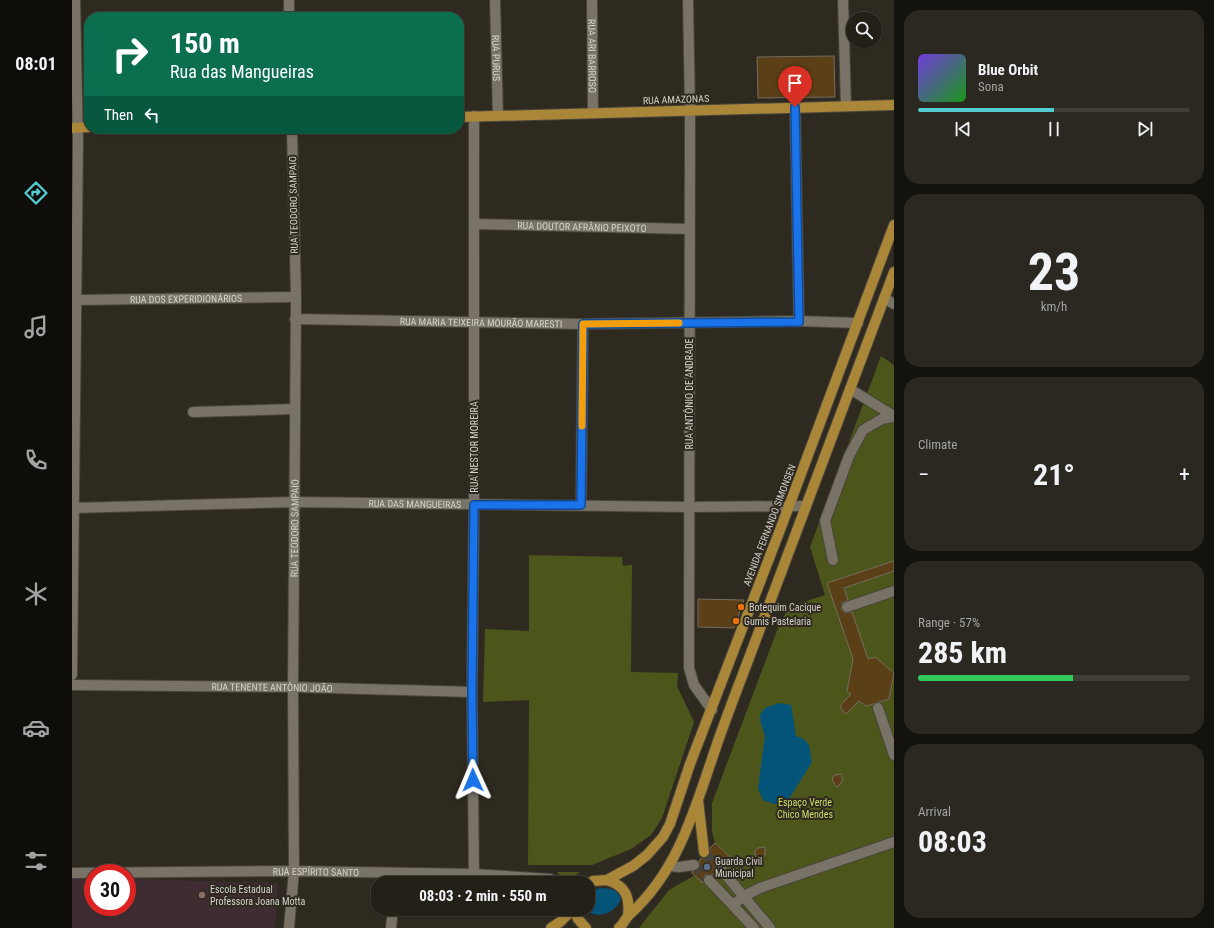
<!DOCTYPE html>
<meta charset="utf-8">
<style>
body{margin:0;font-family:"Roboto Condensed",sans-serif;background:#2b2821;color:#f1f3f6;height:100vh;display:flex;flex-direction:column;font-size:15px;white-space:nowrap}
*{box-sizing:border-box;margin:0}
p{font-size:13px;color:#a3a3a2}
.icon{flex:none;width:22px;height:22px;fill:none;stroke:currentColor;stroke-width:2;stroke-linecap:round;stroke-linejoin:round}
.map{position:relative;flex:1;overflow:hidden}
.side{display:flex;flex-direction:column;gap:10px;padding:10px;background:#13120d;width:320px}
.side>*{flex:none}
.banner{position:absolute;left:12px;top:12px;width:380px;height:122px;border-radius:16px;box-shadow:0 1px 3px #0004,0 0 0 1px #403e37;background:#0b6e4f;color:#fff;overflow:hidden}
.tools{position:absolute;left:774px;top:12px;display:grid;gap:8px}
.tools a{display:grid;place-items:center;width:36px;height:36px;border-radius:50%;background:#232018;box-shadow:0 1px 3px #0004,0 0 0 1px #403e37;font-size:20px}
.speed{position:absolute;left:12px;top:864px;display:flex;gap:8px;font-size:20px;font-weight:700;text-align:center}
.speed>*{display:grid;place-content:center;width:52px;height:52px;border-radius:50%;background:#232018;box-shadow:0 1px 3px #0004,0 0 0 1px #403e37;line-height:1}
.speed .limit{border:6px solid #d22;background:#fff;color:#111}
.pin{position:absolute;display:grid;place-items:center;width:34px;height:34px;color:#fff;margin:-41px -17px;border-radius:50% 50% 50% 0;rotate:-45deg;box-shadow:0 0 4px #0007}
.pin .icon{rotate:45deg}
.me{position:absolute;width:44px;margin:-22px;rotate:359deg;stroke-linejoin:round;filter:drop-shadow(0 0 3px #0008)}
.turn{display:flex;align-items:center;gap:14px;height:84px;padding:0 20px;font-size:18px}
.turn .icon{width:52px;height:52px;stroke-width:2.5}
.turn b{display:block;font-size:28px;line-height:34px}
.then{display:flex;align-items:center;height:38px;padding:0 20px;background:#0003;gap:8px;font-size:15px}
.big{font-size:30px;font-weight:700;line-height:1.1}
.side .card{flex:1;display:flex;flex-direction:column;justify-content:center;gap:6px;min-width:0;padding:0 14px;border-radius:16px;background:#2b2821}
.side .dial{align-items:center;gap:0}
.dial b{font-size:52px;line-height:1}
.song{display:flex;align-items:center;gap:12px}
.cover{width:48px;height:48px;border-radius:6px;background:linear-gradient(135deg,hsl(260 70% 55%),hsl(120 70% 35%))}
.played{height:4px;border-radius:2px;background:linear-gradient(90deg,#51ccd3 50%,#403e37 50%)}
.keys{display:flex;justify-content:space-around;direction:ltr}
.heat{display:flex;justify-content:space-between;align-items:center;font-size:22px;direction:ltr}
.charge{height:6px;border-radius:3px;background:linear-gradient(90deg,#34c759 57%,#403e37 0)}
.trip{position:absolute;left:299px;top:876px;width:224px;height:40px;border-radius:16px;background:#232018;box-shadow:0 1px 3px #0004,0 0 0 1px #403e37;font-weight:700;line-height:40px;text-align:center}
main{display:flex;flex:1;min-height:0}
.tabs{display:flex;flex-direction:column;width:72px;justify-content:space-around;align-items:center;background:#0e0d0a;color:#a3a3a2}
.tabs .icon{width:28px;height:28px}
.tabs .on{color:#51ccd3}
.tabs b{font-size:18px;color:#f1f3f6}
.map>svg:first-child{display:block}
</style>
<main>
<nav class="tabs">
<b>08:01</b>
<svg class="icon on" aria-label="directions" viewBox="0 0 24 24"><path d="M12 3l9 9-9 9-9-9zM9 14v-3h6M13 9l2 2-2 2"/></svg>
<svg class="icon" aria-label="music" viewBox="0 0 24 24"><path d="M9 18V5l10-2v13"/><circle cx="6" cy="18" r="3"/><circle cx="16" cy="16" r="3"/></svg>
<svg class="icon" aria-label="phone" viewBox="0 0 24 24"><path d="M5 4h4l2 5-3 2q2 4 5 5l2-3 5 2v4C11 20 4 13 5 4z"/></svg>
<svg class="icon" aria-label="climate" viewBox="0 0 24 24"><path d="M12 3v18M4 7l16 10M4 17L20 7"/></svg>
<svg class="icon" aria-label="car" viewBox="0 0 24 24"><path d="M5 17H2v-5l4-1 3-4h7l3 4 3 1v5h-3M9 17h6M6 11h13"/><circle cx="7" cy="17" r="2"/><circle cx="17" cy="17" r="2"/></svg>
<svg class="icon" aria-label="filters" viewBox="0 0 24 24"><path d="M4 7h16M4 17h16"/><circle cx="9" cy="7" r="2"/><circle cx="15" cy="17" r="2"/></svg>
</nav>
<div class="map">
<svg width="822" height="928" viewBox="0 0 822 928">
<rect width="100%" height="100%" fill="#2f2a20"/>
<path fill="#3f2c33" d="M0,878h21v29h34v-28l151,4 -3,45h-203z"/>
<path fill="#4c561b" d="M809,356l13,9v563h-255l30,-38 26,-15 10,9 25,-27 -15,-14 -3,-11v-29l69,-183 10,-14 34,-11 -15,-48z
M457,555l93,2 1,9 9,-1 -1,107 47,1 -1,13 17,36 -32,96 -11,17 -20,14 -39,16h-64l1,-165 -46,2 2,-73 44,2z
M486,872h22l-12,8 -11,-7z"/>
<path fill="#045479" d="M707,703l12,2 5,31 8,3 5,6 3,17 -23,37 -6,5h-9l-11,-4 -5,-12 7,-52 -4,-12 -1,-9 5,-7z
M528,888c44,0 6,40 -14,22l2,-1c0,-11 1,-17 12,-21z"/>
<path fill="#5b3f16" stroke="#756c61" d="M762,56l1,41 -77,1 -1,-41z
M822,561v10l-50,17 4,12 -6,3 -1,6 4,4 7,-1 16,47 7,-2 19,16 -5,26 -23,7 -7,-5 -13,13 -5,-5v-5l10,-10 -4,-3 6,-32 -26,-76z
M626,599l46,1 -10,28 -36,-1z
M770,774v8l-5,5 -4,-5 -1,-4 3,-3z
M643,843l15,14 -6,6 -5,-1 -3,1 -2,6 2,4 -3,2 -5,-1 -3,1 -2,3v5l-12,-11 7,-2 2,-5 -1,-4 2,-3h4l3,-1 2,-3v-6z
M693,847v8l-5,5 -5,-5v-4l3,-3z"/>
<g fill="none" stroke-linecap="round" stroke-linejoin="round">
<path stroke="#48433a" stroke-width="10" stroke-dasharray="10 5" stroke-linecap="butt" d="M633,854l15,14
M622,865l15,15"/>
<defs>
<g id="minor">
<path d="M217,0v17"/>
<path id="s1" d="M423,0l3,116"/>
<path id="s2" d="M520,0l1,113"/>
<path d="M616,0l2,110 -1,558 5,17 18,25"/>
<path d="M771,0l3,106"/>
<path d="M723,107l4,214"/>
<path id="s3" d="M402,224l215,5"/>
<path d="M812,298l10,6"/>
<path id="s4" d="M4,300l220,-3"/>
<path id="s5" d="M223,319l288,5 216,-3 59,2"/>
<path d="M778,389l44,27"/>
<path d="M121,412l102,-3"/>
<path d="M509,505l2,-181"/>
<path id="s6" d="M0,508l223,-6 394,5 117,-1"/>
<path d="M761,560l-8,-39 24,-65 14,-26 19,-11 12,-2"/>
<path d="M775,607l47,-16"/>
<path d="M0,675l6,-534 -3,-141"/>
<path id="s7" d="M0,685l221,2 179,5"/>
<path d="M806,708l16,47"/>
<path d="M598,866l9,1 15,-2"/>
<path d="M648,868l50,60"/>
<path id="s8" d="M0,873l222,-2 180,3 76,5 9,4"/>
<path d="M402,874l-2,-182 2,-187v-389"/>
<path d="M637,880l45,48"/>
<path d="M661,905l11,-9 16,-8 134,-46"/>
<path id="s9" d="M217,928l5,-57 -1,-184 3,-390 -4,-168"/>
<path d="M319,928l2,-19"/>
</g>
<path id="major" d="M387,117l435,-12
M0,128l17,-1
M626,800l6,52
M535,880c19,6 23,17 21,36
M516,884l5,-3 14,-1 26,-14 14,-11 16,-18 7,-13 20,-60 90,-234 114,-305
M502,909l4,10 8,9
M479,928l9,-6 13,-13
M547,928c5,-4 6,-10 11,-14 49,-44 65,-106 86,-167 12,-35 26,-70 39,-105 46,-123 93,-247 139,-370"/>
</defs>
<use href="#minor" stroke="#48453b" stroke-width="12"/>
<use href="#major" stroke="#48453b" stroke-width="12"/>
<use href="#minor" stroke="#787366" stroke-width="10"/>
<use href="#major" stroke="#aa8638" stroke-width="10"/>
</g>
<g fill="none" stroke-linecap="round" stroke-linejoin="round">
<defs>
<path id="route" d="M401,780l-1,-88 2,-187h107l2,-181 216,-2 -4,-215"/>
</defs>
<use href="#route" stroke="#114b97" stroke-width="10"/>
<use href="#route" stroke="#1a73e8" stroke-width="7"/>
<path stroke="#f59e0b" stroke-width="7" d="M510,426l1,-102 96,-1"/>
</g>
<g fill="#e8710a" stroke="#2f2a20" stroke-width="1.5">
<circle cx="669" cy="607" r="4"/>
<circle cx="664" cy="621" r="4"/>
</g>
<circle fill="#5c6f8a" stroke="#2f2a20" stroke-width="1.5" cx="635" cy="867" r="4"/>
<circle fill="#8d6e63" stroke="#2f2a20" stroke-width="1.5" cx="130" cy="895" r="4"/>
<g text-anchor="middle" stroke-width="4" stroke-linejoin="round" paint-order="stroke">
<g font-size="10" fill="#d5d2cb" stroke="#2f2a20">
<text dy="4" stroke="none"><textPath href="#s2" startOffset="56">RUA ARI BARROSO</textPath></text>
<text dy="4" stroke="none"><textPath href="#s1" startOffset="58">RUA PURUS</textPath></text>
<text transform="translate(604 99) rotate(-2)" y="4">RUA AMAZONAS</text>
<text transform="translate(221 205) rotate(-91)" y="4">RUA TEODORO SAMPAIO</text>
<text dy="4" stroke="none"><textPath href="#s3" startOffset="108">RUA DOUTOR AFRÂNIO PEIXOTO</textPath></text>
<text dy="4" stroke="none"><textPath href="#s4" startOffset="110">RUA DOS EXPERIDIONÁRIOS</textPath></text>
<text dy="4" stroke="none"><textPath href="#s5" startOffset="186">RUA MARIA TEIXEIRA MOURÃO MARESTI</textPath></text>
<text transform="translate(617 394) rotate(-90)" y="4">RUA ANTÔNIO DE ANDRADE</text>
<text transform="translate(402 447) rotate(-90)" y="4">RUA NESTOR MOREIRA</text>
<text dy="4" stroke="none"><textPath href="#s6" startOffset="343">RUA DAS MANGUEIRAS</textPath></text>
<text transform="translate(697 525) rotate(-69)" y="4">AVENIDA FERNANDO SIMONSEN</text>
<text dy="4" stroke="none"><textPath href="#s9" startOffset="400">RUA TEODORO SAMPAIO</textPath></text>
<text dy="4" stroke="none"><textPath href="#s7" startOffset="200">RUA TENENTE ANTÔNIO JOÃO</textPath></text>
<text dy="4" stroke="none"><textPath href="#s8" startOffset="244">RUA ESPÍRITO SANTO</textPath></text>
</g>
<g font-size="10" fill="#d5d2cb" stroke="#2f2a20" text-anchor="start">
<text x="677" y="611">Botequim Cacique</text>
<text x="672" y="625">Gumis Pastelaria</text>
<text x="643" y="865">Guarda Civil<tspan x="643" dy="12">Municipal</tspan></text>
<text x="138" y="893">Escola Estadual<tspan x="138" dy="12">Professora Joana Motta</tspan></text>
</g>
<g font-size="10" fill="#cade69" stroke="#2f2a20">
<text x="733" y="806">Espaço Verde<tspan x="733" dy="12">Chico Mendes</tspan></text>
</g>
</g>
</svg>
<div class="tools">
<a><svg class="icon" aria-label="search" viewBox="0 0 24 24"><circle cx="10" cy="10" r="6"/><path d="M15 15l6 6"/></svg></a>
</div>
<div class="speed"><div class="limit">30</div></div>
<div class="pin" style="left:723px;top:107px;background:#d93025"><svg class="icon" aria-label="arrive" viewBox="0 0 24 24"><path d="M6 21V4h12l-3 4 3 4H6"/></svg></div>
<svg class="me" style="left:401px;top:780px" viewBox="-20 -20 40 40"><path d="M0-17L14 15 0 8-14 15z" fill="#1a73e8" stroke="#fff" stroke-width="4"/></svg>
<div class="trip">08:03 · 2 min · 550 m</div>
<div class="banner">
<div class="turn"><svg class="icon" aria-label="right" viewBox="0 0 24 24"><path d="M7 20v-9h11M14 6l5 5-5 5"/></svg><div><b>150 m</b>Rua das Mangueiras</div></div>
<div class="then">Then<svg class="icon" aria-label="left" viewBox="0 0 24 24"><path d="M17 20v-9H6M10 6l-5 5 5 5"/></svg></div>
</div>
</div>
<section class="side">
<div class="card">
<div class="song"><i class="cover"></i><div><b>Blue Orbit</b><p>Sona</p></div></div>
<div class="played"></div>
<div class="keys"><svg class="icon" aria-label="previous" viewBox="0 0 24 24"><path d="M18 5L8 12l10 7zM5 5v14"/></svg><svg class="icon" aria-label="pause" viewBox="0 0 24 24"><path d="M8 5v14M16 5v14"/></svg><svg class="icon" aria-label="next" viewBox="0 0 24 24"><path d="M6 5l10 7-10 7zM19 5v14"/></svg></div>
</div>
<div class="card dial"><b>23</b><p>km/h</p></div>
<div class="card"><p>Climate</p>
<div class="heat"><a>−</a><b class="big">21°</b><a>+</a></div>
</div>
<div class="card"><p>Range · 57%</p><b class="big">285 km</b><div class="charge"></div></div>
<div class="card"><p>Arrival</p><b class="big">08:03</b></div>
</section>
</main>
